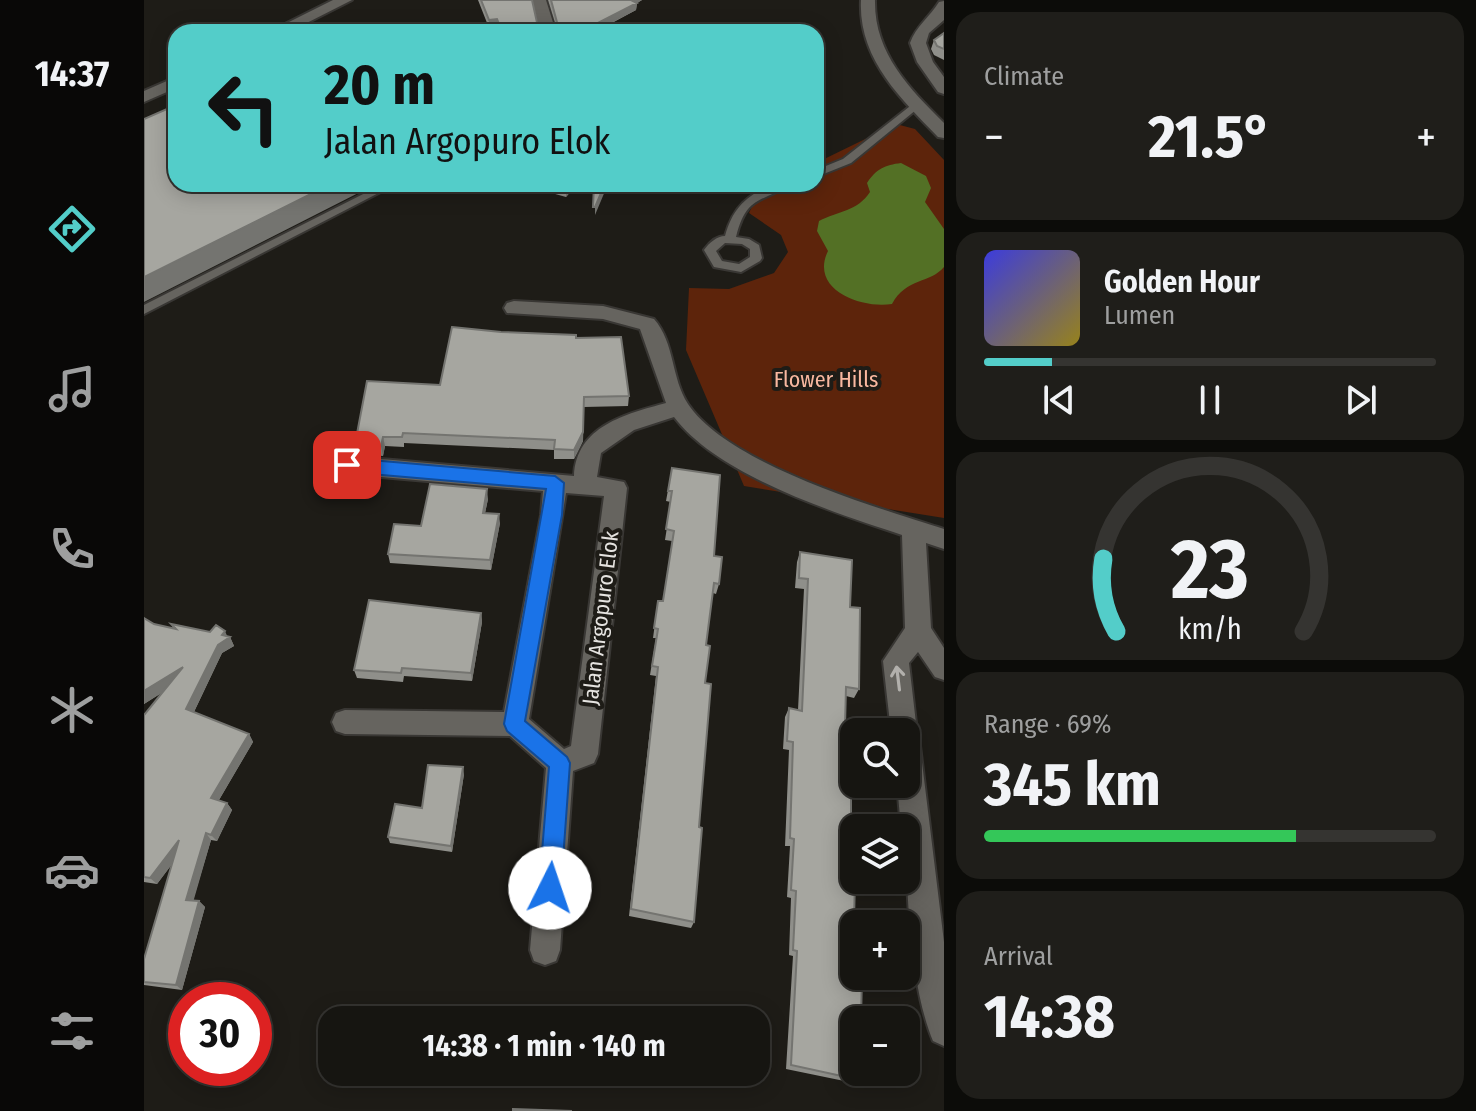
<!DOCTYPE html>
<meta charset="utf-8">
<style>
body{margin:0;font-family:"Fira Sans Condensed",sans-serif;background:#1f1e1a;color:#f1f3f6;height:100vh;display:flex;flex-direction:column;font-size:30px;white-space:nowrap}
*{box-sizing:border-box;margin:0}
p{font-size:26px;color:#9e9f9f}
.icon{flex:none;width:44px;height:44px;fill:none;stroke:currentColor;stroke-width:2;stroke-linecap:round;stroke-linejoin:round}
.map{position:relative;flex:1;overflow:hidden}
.details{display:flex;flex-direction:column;gap:12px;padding:12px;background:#0c0c09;width:532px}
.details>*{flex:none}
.hud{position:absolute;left:24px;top:24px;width:656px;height:168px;border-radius:24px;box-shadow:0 4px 20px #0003,0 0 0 2px #353431;background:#53cdc9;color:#111;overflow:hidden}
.buttons{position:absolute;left:696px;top:718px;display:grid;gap:16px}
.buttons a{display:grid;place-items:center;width:80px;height:80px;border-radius:16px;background:#161511;box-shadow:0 4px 20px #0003,0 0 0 2px #353431;font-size:40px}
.speed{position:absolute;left:24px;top:982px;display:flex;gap:16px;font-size:40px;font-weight:700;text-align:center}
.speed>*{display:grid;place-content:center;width:104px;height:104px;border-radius:50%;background:#161511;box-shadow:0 4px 20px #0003,0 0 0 2px #353431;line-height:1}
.speed .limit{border:12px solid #d22;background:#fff;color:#111}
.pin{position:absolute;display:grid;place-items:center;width:68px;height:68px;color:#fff;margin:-34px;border-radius:16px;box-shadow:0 4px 12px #0006}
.me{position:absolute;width:88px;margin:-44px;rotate:4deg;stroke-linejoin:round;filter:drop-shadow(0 0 6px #0008)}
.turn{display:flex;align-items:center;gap:28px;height:168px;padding:0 24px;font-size:36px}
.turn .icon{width:104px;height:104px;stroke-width:2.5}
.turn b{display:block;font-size:56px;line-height:68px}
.big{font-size:60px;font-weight:700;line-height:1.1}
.details .tile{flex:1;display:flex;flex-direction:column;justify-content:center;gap:12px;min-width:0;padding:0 28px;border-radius:24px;background:#1f1e1a}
.details .dial{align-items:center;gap:0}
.dial svg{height:208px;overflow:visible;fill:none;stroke:#353431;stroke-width:7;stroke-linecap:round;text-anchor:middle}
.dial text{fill:#f1f3f6;stroke:none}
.song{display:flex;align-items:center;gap:24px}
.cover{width:96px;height:96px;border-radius:12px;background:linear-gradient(135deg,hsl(240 70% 55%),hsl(50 70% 35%))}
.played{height:8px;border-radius:4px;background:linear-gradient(90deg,#53cdc9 15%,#353431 15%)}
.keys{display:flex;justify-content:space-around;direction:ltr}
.heat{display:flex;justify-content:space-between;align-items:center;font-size:44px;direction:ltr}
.charge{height:12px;border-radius:6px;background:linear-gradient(90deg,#34c759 69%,#353431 0)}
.trip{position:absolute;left:174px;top:1006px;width:452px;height:80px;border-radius:24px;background:#161511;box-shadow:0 4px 20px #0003,0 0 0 2px #353431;font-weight:700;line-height:80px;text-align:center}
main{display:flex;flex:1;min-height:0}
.menu{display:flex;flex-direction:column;width:144px;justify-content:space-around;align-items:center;background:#090807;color:#9e9f9f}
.menu .icon{width:56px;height:56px}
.menu .selected{color:#53cdc9}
.menu b{font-size:36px;color:#f1f3f6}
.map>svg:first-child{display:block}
</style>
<main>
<nav class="menu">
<b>14:37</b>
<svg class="icon selected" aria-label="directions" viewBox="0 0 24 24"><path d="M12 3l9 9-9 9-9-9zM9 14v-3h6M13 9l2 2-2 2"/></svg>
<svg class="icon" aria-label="music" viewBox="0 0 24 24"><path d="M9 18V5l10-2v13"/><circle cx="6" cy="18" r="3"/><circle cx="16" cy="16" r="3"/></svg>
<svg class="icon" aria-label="phone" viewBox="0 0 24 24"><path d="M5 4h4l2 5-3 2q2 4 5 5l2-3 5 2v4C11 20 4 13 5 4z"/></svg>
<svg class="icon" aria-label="climate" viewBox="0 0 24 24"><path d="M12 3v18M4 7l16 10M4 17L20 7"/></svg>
<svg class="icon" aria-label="car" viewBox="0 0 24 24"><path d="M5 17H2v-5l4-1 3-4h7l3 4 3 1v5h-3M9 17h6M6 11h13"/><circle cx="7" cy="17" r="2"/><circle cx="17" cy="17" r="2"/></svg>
<svg class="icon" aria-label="filters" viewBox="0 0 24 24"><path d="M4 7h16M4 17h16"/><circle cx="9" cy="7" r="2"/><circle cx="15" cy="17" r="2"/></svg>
</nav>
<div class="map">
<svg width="800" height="1111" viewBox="0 0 800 1111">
<rect width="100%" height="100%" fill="#1e1c17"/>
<path fill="#5d240b" d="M752,124l19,5 29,31v358l-200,-32 -58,-136 3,-62 40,1 45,-16 14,-21 -7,-17 -32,-22c17,-37 31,-29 67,-29v-21z"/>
<path fill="#537025" d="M757,163l25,13 5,12 -6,14 19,27v38c-13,16 -38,11 -52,37 -30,5 -83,-14 -64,-53l-11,-20 2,-10c19,-10 39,-10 51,-29l-3,-9c9,-14 18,-18 34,-20z"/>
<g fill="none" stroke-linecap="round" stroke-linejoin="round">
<defs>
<path id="service" d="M770,103l8,2 -71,58 -35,14v-7l27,-11z
M239,184h13l-252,130v-9z
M631,184h15c-29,20 -43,10 -54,53l13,2 10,6 3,13 -2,3 -19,11 -27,-5 -10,-17c5,-7 13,-14 21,-14 8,-29 23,-42 50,-52zM581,243l17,1 8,5v8l-11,7 -17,-3 -6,-10z"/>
<path id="minor" d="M189,0h19l-63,32h-20z
M388,0h14l10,32h-16z
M717,0h14c-1,53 34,88 69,123v15l-6,-1c-38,-39 -80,-79 -77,-137z
M800,1v19l-15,13 -3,10 7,19 11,15v17l-6,-2 -21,-30 -7,-19c6,-17 20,-26 29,-41z
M32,77v11l-32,14v-11z
M370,301l89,5 51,13c21,24 17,59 34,85 40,60 187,103 256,125v20l-18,-6 5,85 13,20v32l-9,-3 -17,-25 -9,11 8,69 -2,5 5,9 24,196v104l-11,-5c-23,-55 -27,-152 -27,-213h-5l-4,-44h9v-52h-15l-8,-71 22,-33 -3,-93c-69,-23 -183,-59 -228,-118l-40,13 -33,23 -4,24 27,5 3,6 -29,266 -4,9 -21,8 -13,179 -4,11 -11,4 -11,-4 -4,-11 16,-182 -36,-32 -165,-2 -9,-3 -4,-9 4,-9 9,-3 159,2 37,-197 2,-24 -196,-17 -8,-3 -3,-6 3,-6 8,-3 227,20c2,-50 52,-62 92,-73l-26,-74 -37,-10 -96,-6 -3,-5 3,-5zM422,493l38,3 -33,250 -7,3 -35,-30z"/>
</defs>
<use href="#service" stroke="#393734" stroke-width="4"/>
<use href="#minor" stroke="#393734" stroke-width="4"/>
<use href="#service" fill="#66645f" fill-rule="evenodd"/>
<use href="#minor" fill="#66645f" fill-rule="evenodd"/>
</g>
<path fill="#8f8f8a" d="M334,0h54l6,27 18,-1 -8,-26h94l-5,3 -1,7 -37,20 27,2h-127l-2,-5 -8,1z
M800,33v27l-10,-5 -3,-6 3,-9z
M386,184h47l-11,13 -36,-10z
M357,332l128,64 -1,10 -44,1 -1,34 -9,18h-20v-9l-150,-7v4l-19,-1 -2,10 -25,-2 -3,-10 85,-59z
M528,468l42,88 5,28 -3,10 -3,-1 -7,52 -7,182 -5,95 -3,6 -62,-12 27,-240 -6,-1 6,-37h-3l5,-37h5l9,-60 -7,-1 6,-38 -5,-1z
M234,474l1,6 -3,12 -25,-2 -1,-5z
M344,499l-3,14 15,10 -9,47 -101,-7 -2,-9 33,-28z
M656,552l50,55 9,82 -5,9 -8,-2 -2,70 10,158 6,156 -6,3 -68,-14 7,-113 -4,-1 2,-57 -4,-1 3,-51h-5l4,-96 -6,-1 2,-32 4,-9 9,2 6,-121 -9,-1 2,-26z
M337,613l1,9 -10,59 -68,-5 -1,6 -46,-4 -3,-8z
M0,618l10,6 20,5 -3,-5 59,13 4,9 -12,7 -28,59 55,22 4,8 -34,58 8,3 5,7 -15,31 -6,-1 -18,60 6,1 6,6 -23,83 -38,-5v-26l28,-95 -15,20 -13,-2v-167l19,-23 -19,12z
M320,774l-12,78 -62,-9 -2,-6z"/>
<path fill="#747470" d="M486,0h12l-5,3 -1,7 -42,22 -8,-3z
M353,19v8l-8,1v-8z
M385,27v5h-27v-1z
M187,184h45l-232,118v-25z
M427,184h6l-11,13v-8z
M461,184h3l-13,31v-8z
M439,432v9l-9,18v-9z
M239,437l2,9 -2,10 -2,-10z
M343,489l1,10 -5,24v-10z
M355,514l1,9 -9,47 -1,-10z
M337,613l1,9 -10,59 -1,-8z
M81,631l3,7 2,-1 4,9 -12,7 -31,65 -5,-9z
M39,667l5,9 -44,28v-13z
M105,734l4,8 -37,63 -5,-7z
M319,767l1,7 -12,78 -1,-6z
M83,803l5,7 -15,31 -6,-6z
M62,833l5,7 -19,66 -6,-6z
M35,840l6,7 -28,37 -7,-6z
M55,901l6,6 -23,83 -6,-5z"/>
<path fill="#a6a6a0" stroke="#747470" stroke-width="2" d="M337,0h51l6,27 20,-1 -7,-26h80l6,3 -51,26 39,3h-97l1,-5 -27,4 -5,-12 -8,1z
M800,33v16l-7,-3 -3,-6z
M32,105v79h155l-187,93v-158z
M402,184h25l-5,5z
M450,184h11l-10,23h-2z
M308,327l49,5 75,3v3l45,-1 8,59 -45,1 -1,35 -9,18 -20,-1 1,-9 -152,-7 -1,4h-19l-2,9 -26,-2 12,-63 73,4z
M528,468l48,7 -6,81 8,1 -3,27 -5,-1 -8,62 4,1 -5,37 6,1 -12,143 3,1 -8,94 -63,-13 27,-242 -6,-1 6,-37 -4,-1 4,-27h5l11,-70 -8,-2 6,-38h-4z
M208,472l26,2 -3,13 -25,-2z
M286,484l57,5 -4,24 16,1 -9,46 -102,-6 6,-30 27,2z
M656,552l52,8 -2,47 10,1 -1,81 -13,-2 -2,79 7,2v95h3l1,17 -1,41 5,1v2h-5v52l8,1 -1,43h-7v52h6v8l-69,-15 6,-114 -4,-1 3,-59 -5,-1 3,-51 -4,-1 3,-96 -6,-1 2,-33 13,3 6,-132 -9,-1z
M225,600l112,13 -10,60 -69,-5 -1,5 -47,-3z
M0,618l10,6 22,5 -5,-5 39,8 6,-7 9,6 -3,4 8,2 -12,8 -32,64 63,25 -38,64 16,5 -16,32 -5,-2 -20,67 13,1 -23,84 -32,-3v-23l35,-119 -29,38 -6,-1v-162l39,-48 -39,24z
M284,765l35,2 -12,79 -63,-9 7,-33 27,4z
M369,1109l59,2h-59z"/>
<defs><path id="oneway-shaft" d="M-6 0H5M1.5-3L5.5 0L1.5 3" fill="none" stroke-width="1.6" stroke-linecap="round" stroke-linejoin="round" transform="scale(2)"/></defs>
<use stroke="#b2b0ac" href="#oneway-shaft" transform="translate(754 678) rotate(-97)"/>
<path fill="#1a73e8" stroke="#114b97" stroke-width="2" d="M203,458l208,18 9,7 -2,32 -37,206 42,36 3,6 -9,125 -3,8 -8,3 -8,-3 -3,-8 10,-121 -42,-36 -3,-7 42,-235 -199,-17 -8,-7z"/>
<g text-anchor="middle" stroke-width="8" stroke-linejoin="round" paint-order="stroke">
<g font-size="22" fill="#f9b8a0" stroke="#1e1c17">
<text x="682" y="387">Flower Hills</text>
</g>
<g font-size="22" fill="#e5e3e0" stroke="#1e1c17">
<text transform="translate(456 618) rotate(-83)" y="8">Jalan Argopuro Elok</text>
</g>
</g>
</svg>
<div class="buttons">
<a><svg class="icon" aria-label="search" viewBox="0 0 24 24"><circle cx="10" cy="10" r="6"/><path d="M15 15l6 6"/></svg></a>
<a><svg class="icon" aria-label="layers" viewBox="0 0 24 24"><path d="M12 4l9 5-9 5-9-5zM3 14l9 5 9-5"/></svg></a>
<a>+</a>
<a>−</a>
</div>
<div class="speed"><div class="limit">30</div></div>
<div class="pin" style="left:203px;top:465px;background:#d93025"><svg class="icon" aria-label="arrive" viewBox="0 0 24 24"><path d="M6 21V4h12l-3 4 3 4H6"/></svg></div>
<svg class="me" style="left:406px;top:888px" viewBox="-20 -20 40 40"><circle r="19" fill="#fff"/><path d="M0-13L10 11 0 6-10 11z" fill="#1a73e8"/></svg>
<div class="trip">14:38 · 1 min · 140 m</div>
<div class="hud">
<div class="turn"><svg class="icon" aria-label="left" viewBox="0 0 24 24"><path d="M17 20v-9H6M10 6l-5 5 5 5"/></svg><div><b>20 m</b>Jalan Argopuro Elok</div></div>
</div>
</div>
<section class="details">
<div class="tile"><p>Climate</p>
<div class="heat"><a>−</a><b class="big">21.5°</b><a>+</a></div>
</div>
<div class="tile">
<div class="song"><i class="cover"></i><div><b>Golden Hour</b><p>Lumen</p></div></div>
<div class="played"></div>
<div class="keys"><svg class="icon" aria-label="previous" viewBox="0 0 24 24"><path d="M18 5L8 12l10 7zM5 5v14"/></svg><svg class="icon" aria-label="pause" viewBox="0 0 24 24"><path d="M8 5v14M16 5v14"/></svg><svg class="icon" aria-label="next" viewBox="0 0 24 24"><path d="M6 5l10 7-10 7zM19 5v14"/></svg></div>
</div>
<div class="tile dial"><svg viewBox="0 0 100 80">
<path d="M14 69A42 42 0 1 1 86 69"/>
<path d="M14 69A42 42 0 0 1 9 41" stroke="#53cdc9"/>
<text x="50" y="56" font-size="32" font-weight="700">23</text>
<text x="50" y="72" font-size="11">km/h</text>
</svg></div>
<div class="tile"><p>Range · 69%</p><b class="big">345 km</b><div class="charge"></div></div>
<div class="tile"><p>Arrival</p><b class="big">14:38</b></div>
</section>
</main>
